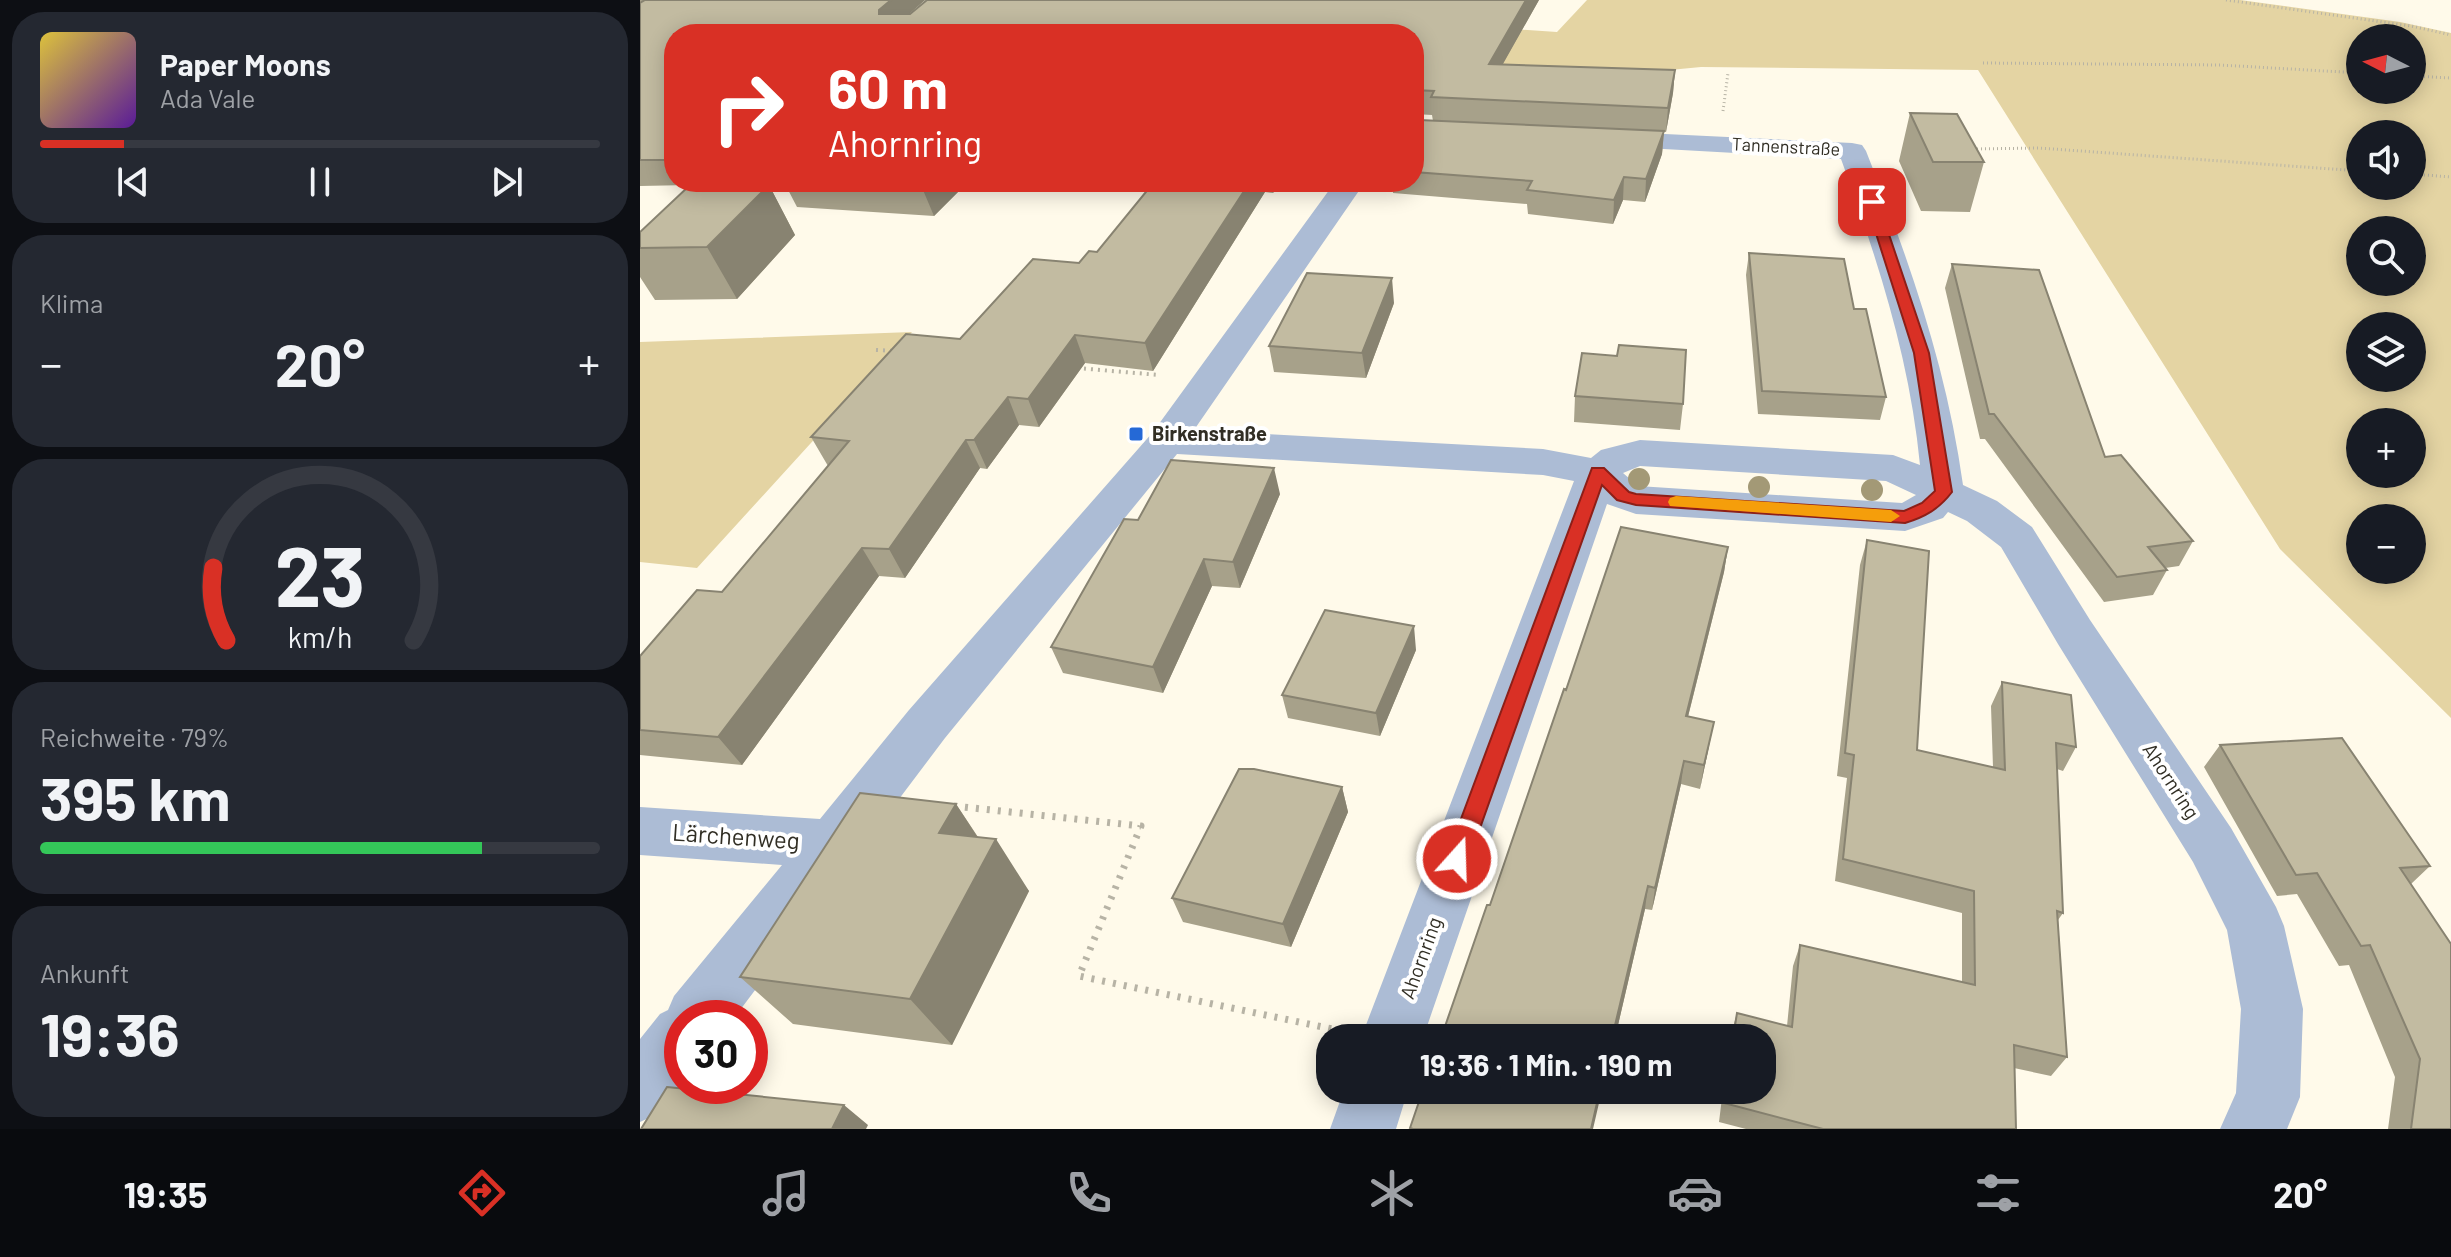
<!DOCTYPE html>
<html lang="de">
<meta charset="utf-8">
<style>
body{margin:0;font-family:Barlow,sans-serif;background:#242831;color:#f1f3f6;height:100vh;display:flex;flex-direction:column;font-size:30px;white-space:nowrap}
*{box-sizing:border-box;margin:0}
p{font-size:26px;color:#9ea1a6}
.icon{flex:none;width:44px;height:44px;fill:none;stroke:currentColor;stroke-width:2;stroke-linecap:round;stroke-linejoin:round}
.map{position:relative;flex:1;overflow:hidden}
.side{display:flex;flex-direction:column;gap:12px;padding:12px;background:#0d0f14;width:640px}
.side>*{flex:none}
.banner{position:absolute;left:24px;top:24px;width:760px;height:168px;border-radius:32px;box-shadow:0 4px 20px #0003;background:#d93025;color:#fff;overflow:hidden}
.needle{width:52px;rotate:276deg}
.tools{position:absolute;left:1706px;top:24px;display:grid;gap:16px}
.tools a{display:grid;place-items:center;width:80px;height:80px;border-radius:50%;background:#171b24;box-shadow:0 4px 20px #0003;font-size:40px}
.speed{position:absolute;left:24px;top:1000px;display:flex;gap:16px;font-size:40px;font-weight:700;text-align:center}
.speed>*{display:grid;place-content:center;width:104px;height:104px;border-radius:50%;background:#171b24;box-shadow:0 4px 20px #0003;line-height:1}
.speed .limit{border:12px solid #d22;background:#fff;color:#111}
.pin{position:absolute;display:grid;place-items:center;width:68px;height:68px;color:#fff;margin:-34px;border-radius:16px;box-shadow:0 4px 12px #0006}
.me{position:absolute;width:88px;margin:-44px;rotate:20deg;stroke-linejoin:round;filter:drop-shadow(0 0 6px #0008)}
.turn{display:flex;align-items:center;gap:28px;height:168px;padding:0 32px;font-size:36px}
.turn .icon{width:104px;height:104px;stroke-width:2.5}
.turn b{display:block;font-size:56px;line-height:68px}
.big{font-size:60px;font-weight:700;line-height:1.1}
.side .widget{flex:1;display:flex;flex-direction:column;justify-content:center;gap:12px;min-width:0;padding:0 28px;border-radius:32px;background:#242831}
.side .dial{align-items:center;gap:0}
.dial svg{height:208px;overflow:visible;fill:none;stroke:#363941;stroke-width:7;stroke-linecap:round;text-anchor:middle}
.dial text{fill:#f1f3f6;stroke:none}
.song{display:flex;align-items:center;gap:24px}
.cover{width:96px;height:96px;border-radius:12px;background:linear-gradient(135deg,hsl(50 70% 55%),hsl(270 70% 35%))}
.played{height:8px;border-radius:4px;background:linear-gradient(90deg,#d93025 15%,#363941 15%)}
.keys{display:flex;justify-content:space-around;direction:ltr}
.heat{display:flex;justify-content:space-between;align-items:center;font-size:44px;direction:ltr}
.charge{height:12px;border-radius:6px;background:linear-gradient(90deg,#34c759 79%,#363941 0)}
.trip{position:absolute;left:676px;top:1024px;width:460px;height:80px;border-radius:32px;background:#171b24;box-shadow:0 4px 20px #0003;font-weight:700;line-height:80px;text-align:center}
.menu{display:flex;height:128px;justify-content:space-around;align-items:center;background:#090b0e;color:#9ea1a6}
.menu .icon{width:56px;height:56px}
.menu .active{color:#d93025}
.menu b{font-size:36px;color:#f1f3f6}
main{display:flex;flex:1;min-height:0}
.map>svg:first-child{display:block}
</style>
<main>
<section class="side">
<div class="widget">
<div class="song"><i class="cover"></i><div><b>Paper Moons</b><p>Ada Vale</p></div></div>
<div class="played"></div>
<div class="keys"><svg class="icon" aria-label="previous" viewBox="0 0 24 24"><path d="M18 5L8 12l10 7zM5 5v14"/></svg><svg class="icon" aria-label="pause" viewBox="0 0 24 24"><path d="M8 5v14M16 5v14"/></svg><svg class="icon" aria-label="next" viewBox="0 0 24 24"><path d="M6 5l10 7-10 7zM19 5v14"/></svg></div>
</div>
<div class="widget"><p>Klima</p>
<div class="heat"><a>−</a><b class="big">20°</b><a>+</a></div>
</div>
<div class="widget dial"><svg viewBox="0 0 100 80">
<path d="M14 69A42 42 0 1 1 86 69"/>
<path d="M14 69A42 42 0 0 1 9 41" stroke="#d93025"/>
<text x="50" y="56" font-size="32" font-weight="700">23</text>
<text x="50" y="72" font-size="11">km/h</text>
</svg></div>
<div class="widget"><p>Reichweite · 79%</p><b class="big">395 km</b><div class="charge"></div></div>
<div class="widget"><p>Ankunft</p><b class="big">19:36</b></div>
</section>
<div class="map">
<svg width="1811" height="1129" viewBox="0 0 1811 1129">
<rect width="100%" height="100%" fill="#fffaea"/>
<path fill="#e4d4a3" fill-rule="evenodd" d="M947,0h653l160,22 51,11v685l-171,-169 -302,-479 -277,-3 -136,13 -129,-9 46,-44 75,5zM1720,38h52v52h-52zM1720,134h52v52h-52zM1720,230h52v52h-52zM1720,326h52v52h-52zM1720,422h52v52h-52zM1720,518h52v52h-52z
M272,332l-215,236 -57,-6v-220z"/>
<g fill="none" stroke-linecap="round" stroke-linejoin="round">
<path stroke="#b7b3a5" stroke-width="3" stroke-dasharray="1 3" stroke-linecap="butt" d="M1586,0l185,26 40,9
M1343,63l237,2 140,8
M1772,76l39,2
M1083,111l5,-38
M1333,149l66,-1 321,23
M1772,174l39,3"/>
<path stroke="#b7b3a5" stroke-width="4" stroke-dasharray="2 5" stroke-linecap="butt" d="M236,350l20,1
M437,368l82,7"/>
<path stroke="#b7b3a5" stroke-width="7" stroke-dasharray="3 8" stroke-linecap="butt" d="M314,806l187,20 -62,150 258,54"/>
<path fill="#acbcd5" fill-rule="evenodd" d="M962,131l250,12 10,2 4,6c43,109 81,217 97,334l34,16 35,26 58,93 141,208 45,79 8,19 19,83 -3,88 -13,32h-67l16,-36 5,-84 -14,-79 -34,-68 -135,-218 -57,-97 -34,-26 -19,-9 -5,6 -38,13 -269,-17 -29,-10 -184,534h-62l213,-557 -31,-6 -366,-21 -232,284 -211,280h-52c0,51 13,81 -42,104v-83l20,-25 8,-4 6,-14 108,-131 -142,-10v-48l180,12 89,-109 244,-278 182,-250h30l-171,248 349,19 48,9 10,-8 39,-10 253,15 27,10c-10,-106 -43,-207 -79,-306l-249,-14 -4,-6 4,-6zM1000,466l246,15 30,14 -14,8 -264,-17 -15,-13z
M111,182h34l-55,41 -90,27v-19l68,-20z
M704,1090h64l-12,39h-66z"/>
</g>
<g fill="#a39976">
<circle cx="999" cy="479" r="11"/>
<circle cx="1119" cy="487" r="11"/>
<circle cx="1232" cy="490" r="11"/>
</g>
<path fill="#a7a18a" d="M0,0h285l-16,14 18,-14h612l-37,65 173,5 -2,23 -7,39h-2l-2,22 -17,48 -22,-2 -10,24 -85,-10 -1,-10 -134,-11 -1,-11h22v-53l5,-9 14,1 -1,-6 -18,-1v-80h-740v148h19l-4,3 -49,1z
M1270,113l74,49 -14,50 -49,-1 -22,-50z
M144,182h184l-34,34 -137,-9z
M514,182h126l-7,11 -8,-1 -112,179 -68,-8 -46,64 -20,-2 -32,44 -7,-1 -75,110 -26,-2 -137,189 -102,-10v-99l82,-64 106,-126 -17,-29 149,-98 137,-87z
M129,185l26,50 -58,64 -82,1 -15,-23v-45z
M1109,253l105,56 32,88 -6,23 -122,-6 -12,-139z
M1312,264l153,193 88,84 -14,25 -14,2 2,2 -14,25 -49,7 -119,-163h-5l-35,-151z
M754,303l-28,75 -92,-6 -5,-26z
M977,356l66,48 -3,26 -106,-8 1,-26z
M640,494l-40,94 -28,-2 -49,107 -100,-20 -12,-26 87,-127z
M1227,540l50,210 76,17 -2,-61 11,-24 74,65 -13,24 -6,-2 6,144 -5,7 9,137 -16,19 -37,-8 2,61h-270l-27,-7 4,-32h39v-52h-32l7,-25 50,13 6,-60 7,-21 162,37v-69l-127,-32 12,-103 -10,-2 23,-211z
M1088,547l-4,25 -36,145 21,29 -9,43 -19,-5 -29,126 -7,-1 -30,129h-174l49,-133z
M776,650l-36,86 -92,-18 -6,-23z
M1580,745l210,121 -19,18 40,245h-63l7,-52 -46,-112 -10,1 -42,-72 -20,2 -73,-129z
M702,787l6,25 -57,135 -108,-25 -11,-24z
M316,804l22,33 51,54 -77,154 -159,-21 -53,-47z"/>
<path fill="#888371" d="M251,0h34l-37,32 -9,-18v-4z
M886,0h13l-49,87 -1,-23z
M1035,70l-2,23 -7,39 2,-24z
M1024,131l-2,23 -17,48 1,-23z
M984,177l-1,23 -10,24 1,-24z
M292,182h36l-34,34 -11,-26z
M610,182h13l2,10 -112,179 -8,-28z
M631,182h9l-7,11z
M129,185l26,50 -58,64 -30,-52z
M752,278l2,25 -28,75 -4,-25z
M435,335l10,28 -46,64 -11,-28z
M368,397l11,28 -32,44 -13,-29z
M326,440l14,28 -75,110 -16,-29z
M634,468l6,26 -40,94 -7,-26z
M1088,547l-4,25 -42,168 4,-24z
M222,548l17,28 -137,189 -24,-28z
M564,559l8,27 -49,107 -10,-26z
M774,626l2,24 -36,86 -4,-23z
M1074,722l-5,24 -9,43 4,-24z
M1044,761l-3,23 -29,126 3,-22z
M702,787l6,25 -57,135 -8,-23z
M316,804l32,49 8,-14 33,52 -77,154 -42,-46 29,-166z
M1008,886l-3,23 -30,129h-3z
M960,1090h2l-9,39h-2z
M204,1105l24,20 -2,4h-34z"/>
<path fill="#c2bba1" stroke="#888371" stroke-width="2" d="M5,0h246l-12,10v4h31l17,-14h599l-37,64 186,6 -7,38 -237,-11 3,-6 -20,-1v-56h-740v126h-34v-157z
M1270,113l47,1 27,48h-51z
M779,120l245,11 -18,48 -22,-2 -10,23 -87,-10 5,-9 -118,-9v-43z
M149,182h143l-9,8z
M514,182h96l-105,161 -70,-8 -47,64 -20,-2 -34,43h-8l-77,109 -27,-1 -144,189 -78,-7v-74l57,-66 25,2 127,-151 -38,-4 95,-103 54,5 73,-80 46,4 10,-12 8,1z
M129,185l-62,62 -67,1v-16l49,-46z
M1109,253l95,6 10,50h12l20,88 -124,-6z
M1312,264l87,6 66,187 16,-2 72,86 -45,6 19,23 -50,7 -123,-163h-5z
M667,273l85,5 -30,75 -93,-7z
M979,345l67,5 -3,54 -108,-8 7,-43 35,3z
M531,460l103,8 -41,94 -29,-3 -51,108 -102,-20 73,-128 14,1z
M981,527l107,20 -42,169 28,6 -10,43 -20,-4 -29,127 -7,-2 -36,152h-171l46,-133h3l74,-216 2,1z
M1227,540l62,11 -12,199 88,20 -3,-88 69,13 5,52 -20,-4 7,170 -6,-2 10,146 -53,-12 2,84h-193l-99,-26 2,-13h36v-52h-29l4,-25 55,14 8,-82 175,40 -1,-94 -131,-32 11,-104 -9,-2z
M685,610l89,16 -38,87 -94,-18z
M1702,738l88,128 -30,2 51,76v185h-40l9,-70 -50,-114 -9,1 -44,-73 -21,2 -76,-130z
M599,769h15l88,18 -59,137 -111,-26z
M220,793l96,11 -17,29 57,6 -86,160 -170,-22z
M27,1087l177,18 -12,24h-191z
M783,1090h177l-9,39h-178l-3,-1z"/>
<path fill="#d93025" stroke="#8d1f18" stroke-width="2" d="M1227,200l11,2 51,151 23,139c-13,17 -27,25 -47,31l-269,-18 -19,-5 -15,-15 -133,374 -4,8 -8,3 -8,-3 -3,-8 146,-391h12l25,24 7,2 268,17 18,-8 13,-12 -21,-138 -48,-151z"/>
<path fill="#f59e0b" d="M1036,496l215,14 9,6 -9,6 -221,-16 -2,-4 2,-4z"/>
<rect fill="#2569d6" stroke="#fff" stroke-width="3" x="488" y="426" width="16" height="16" rx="4"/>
<g text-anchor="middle" stroke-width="8" stroke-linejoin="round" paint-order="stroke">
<g font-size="18" fill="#312e24" stroke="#fff">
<text transform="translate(1146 147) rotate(3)" y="6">Tannenstraße</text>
</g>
<g font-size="20" font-weight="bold" fill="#312e24" stroke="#fff" text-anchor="start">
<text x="512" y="441">Birkenstraße</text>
</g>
<g font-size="20" fill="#312e24" stroke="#fff">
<text transform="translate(1531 781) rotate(57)" y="7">Ahornring</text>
<text transform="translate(781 958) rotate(-70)" y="7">Ahornring</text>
</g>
<g font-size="24" fill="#312e24" stroke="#fff">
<text transform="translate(96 837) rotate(4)" y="8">Lärchenweg</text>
</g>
</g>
</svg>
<div class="tools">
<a><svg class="needle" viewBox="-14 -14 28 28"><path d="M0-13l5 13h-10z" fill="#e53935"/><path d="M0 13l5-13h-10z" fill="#9ea1a6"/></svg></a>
<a><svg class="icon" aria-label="sound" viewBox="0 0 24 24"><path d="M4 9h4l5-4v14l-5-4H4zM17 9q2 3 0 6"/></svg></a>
<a><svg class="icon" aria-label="search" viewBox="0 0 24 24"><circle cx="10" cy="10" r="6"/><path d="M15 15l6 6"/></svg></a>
<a><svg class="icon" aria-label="layers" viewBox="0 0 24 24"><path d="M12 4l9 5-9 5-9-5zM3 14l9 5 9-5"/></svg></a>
<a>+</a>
<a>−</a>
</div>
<div class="speed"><div class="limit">30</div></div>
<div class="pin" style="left:1232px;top:202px;background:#d93025"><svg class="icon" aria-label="arrive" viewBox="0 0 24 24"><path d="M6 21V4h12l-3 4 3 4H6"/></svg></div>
<svg class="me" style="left:817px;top:859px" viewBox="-20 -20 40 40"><circle r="17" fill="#d93025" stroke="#fff" stroke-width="3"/><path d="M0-11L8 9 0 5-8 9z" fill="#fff"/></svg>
<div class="trip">19:36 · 1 Min. · 190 m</div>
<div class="banner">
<div class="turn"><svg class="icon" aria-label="right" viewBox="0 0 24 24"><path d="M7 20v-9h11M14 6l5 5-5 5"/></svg><div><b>60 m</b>Ahornring</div></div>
</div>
</div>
</main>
<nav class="menu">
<b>19:35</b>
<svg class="icon active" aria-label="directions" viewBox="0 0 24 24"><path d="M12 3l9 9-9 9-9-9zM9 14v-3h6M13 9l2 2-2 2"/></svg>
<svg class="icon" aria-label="music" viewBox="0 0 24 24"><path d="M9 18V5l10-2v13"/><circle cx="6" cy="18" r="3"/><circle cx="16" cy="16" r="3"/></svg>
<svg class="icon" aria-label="phone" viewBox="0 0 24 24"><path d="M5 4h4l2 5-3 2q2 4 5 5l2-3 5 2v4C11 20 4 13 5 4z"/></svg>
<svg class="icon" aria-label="climate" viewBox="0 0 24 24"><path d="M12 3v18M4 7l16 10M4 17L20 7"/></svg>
<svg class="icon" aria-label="car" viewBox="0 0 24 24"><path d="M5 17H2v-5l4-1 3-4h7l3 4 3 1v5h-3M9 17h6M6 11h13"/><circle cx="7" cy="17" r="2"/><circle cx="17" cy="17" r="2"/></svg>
<svg class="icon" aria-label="filters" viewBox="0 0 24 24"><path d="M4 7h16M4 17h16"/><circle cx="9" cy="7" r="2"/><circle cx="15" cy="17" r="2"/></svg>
<b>20°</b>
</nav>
